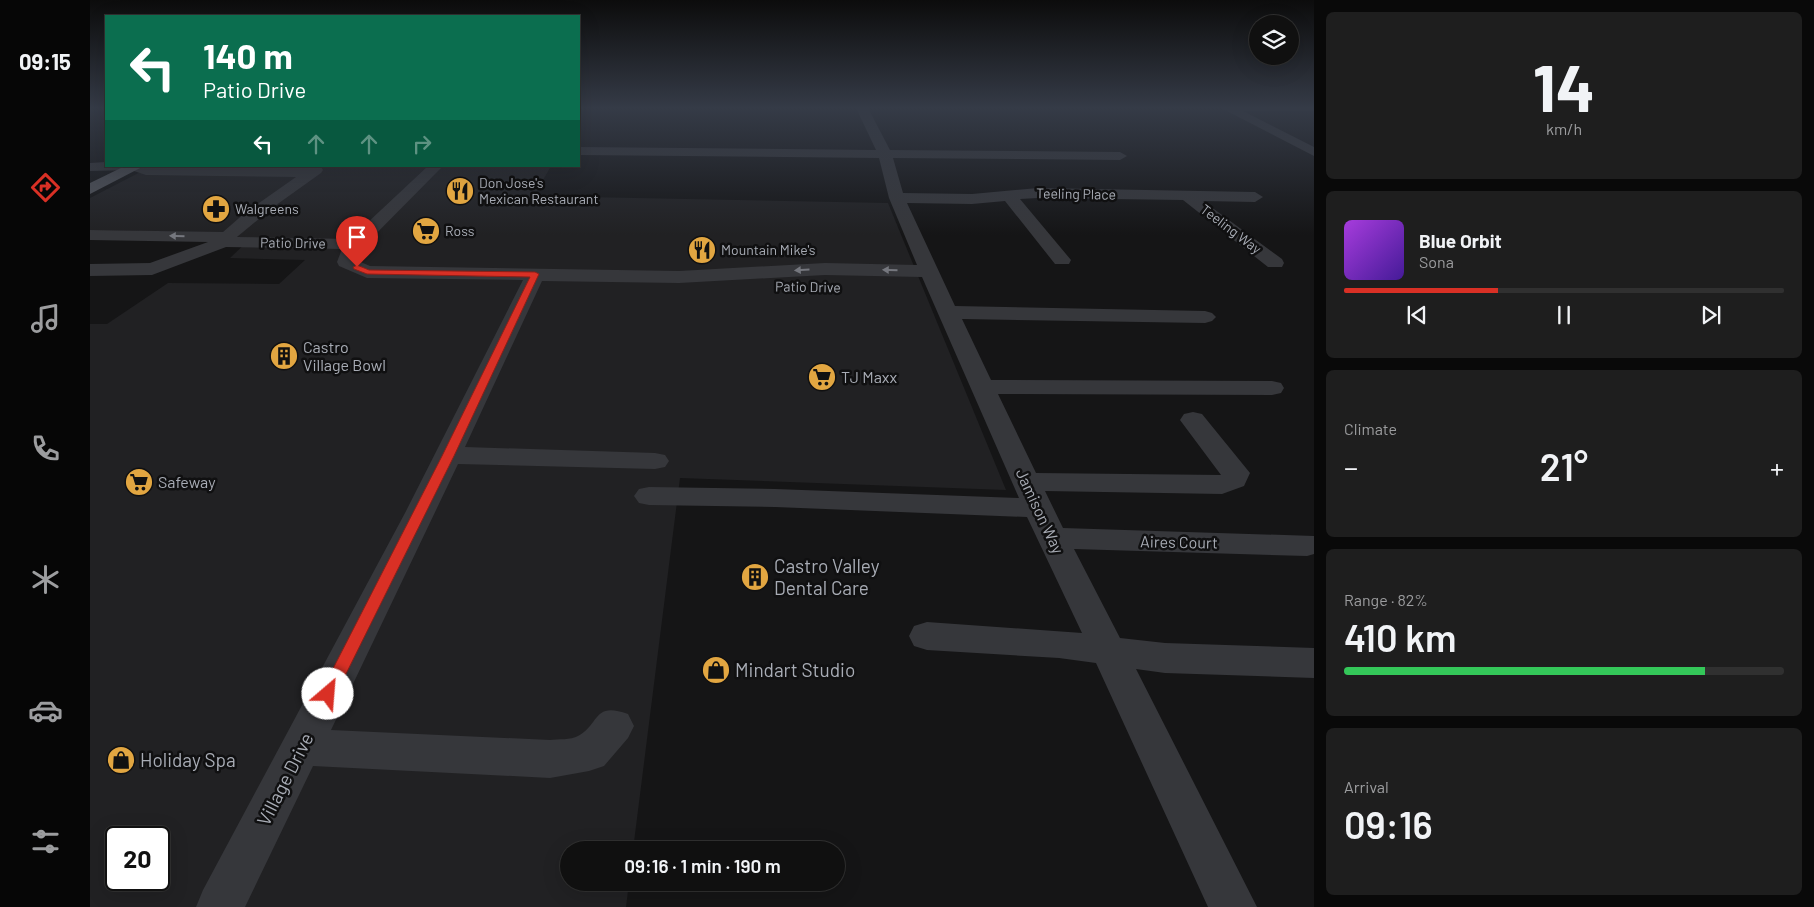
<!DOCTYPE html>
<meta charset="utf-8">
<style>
body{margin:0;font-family:Barlow,sans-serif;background:#1e1e1e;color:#f1f3f6;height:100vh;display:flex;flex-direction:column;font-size:19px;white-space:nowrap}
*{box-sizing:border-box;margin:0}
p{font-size:16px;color:#9c9d9f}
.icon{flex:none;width:28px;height:28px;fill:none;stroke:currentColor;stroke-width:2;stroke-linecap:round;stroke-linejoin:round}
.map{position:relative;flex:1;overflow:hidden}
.drawer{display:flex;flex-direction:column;gap:12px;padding:12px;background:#090909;width:500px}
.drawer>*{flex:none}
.hud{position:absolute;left:15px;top:15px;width:475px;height:152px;border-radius:0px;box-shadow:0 5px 20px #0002,0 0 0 1px #303030;background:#0b6e4f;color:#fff;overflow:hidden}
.tools{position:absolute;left:1159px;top:15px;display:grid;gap:10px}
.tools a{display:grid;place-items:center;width:50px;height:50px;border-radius:50%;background:#101010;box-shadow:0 5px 20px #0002,0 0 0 1px #303030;font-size:25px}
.speed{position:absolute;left:15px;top:826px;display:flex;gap:10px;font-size:25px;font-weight:700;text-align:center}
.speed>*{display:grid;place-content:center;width:65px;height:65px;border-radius:50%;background:#101010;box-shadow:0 5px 20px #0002,0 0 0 1px #303030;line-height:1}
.speed .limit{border:2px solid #111;border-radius:8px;background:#fff;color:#111}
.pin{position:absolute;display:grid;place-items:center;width:42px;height:42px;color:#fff;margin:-51px -21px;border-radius:50% 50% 50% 0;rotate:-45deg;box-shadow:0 0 5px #0007}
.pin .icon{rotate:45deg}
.me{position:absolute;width:55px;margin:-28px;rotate:27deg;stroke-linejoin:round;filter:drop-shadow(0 0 4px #0008)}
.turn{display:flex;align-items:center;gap:18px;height:105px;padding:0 15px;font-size:22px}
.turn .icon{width:65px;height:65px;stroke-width:2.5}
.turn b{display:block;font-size:35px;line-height:42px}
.lanes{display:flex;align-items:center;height:48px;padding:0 15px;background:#0003;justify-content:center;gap:25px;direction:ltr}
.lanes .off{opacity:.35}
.big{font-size:38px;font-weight:600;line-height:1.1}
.drawer .tile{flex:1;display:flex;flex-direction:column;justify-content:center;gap:8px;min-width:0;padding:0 18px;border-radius:8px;background:#1e1e1e}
.drawer .dial{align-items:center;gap:0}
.dial b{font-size:65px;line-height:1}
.song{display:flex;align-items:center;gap:15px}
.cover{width:60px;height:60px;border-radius:8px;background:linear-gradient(135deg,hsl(280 70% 55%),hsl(260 70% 35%))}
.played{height:5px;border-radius:2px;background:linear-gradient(90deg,#d93025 35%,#303030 35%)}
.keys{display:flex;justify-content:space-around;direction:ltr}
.heat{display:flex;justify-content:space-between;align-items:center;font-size:28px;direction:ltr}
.charge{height:8px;border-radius:4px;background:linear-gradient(90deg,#34c759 82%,#303030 0)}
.trip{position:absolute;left:470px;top:841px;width:285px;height:50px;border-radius:25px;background:#101010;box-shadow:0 5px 20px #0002,0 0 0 1px #303030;font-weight:600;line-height:50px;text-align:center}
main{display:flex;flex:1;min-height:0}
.tab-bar{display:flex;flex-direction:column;width:90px;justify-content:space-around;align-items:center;background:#060606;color:#9c9d9f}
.tab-bar .icon{width:35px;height:35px}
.tab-bar .active{color:#d93025}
.tab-bar b{font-size:22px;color:#f1f3f6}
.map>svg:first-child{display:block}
</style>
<main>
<nav class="tab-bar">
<b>09:15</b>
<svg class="icon active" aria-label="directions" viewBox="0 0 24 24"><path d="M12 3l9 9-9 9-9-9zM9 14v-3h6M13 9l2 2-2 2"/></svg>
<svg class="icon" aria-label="music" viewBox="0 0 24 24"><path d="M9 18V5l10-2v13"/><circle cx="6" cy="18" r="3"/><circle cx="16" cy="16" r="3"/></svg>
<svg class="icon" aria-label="phone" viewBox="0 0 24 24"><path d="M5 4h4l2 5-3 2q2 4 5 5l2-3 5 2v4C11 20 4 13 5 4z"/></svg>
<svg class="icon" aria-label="climate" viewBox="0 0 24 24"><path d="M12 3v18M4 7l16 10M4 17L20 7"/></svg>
<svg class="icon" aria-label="car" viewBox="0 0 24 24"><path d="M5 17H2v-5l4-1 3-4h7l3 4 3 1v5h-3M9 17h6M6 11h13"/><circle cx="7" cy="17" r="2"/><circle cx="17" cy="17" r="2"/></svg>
<svg class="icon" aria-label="filters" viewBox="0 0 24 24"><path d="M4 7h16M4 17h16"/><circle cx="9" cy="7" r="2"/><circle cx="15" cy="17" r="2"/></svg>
</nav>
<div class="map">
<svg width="1224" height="907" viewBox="0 0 1224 907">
<rect width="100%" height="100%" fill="#151516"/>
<path fill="#212123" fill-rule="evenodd" d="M62,166h399l-17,30 354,7 118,287 -326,-12 -47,372h-64v32l60,1 -3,24h-536v-583h17l61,-41 111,1 26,-24 -75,-2 21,-20 -14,-1 4,-4 -151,-3v-32zM26,838h43v42h-43z"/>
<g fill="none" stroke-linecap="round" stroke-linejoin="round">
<path fill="#36373b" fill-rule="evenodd" d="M766,108h12l22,42 230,2 7,4 -7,4 -227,-2 10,35 69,1 66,-6 217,4 8,5 -8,5 -52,-1 79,58 2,4 -2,4h-14l-85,-67 -145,-2 -18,1 51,61 -2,4h-14l-50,-63 -33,3 -65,-1 48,103 250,5 7,2 4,4 -4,4 -7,2 -243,-4 29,61 281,1 9,2 3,5 -3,5 -9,2 -274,-1 38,79 185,2 -41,-55 4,-6 9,-2 9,2 48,59 -6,13 -22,8 -177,-3 18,37 251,8v18l-7,2 -233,-7 46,89 45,5 149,5v30l-149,-5 -29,-4 121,238h-49l-112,-244 -37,-5 -132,-8 -13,-4 -5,-10 5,-10 13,-4 155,11 -55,-116 -252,-10 -126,-2 -10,-2 -5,-7 5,-7 10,-2 126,2 244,9 -97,-221 -97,-2 -146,8 -137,-2 -77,166 190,6 10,2 4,6 -4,6 -10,2 -197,-5 -127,266 219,10c8,-1 21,0 28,-4 22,-12 15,-35 50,-22l6,12 -6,12 -24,28 -15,5 -39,7 -237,-12 -68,141h-49l7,-17 202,-377 118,-233 -156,-2 -28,-12 -2,-4 5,-13 -116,-2 -74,28 -62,1v-12l60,-1 58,-21 -118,-2v-10l133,2 23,-20 50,-35 -150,-2 -15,-5 -41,1v-8l16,-1v4l215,1 2,3 -2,3 -49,35 -35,29 113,2 78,-73h15l-86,87 -1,7 14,6 309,5 146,-8 92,2 -28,-67 -10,-40 -300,-3v-8l297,3z
M1131,108h93v3h-71l71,36v9z"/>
<path fill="#52545a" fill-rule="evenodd" d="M35,166h19l-54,28v-11z"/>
</g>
<defs><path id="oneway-solid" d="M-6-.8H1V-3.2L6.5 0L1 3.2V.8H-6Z" transform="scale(1.25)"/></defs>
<g fill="#75777e">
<use href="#oneway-solid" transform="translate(87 236) rotate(-179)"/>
<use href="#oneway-solid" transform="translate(712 270) rotate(177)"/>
<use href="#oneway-solid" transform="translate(800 270) rotate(-179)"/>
</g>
<linearGradient id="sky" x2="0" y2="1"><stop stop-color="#0c0c0c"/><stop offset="0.46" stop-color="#353b47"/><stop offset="1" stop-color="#353b47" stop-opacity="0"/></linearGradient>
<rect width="1224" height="235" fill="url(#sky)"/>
<path fill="#d93025" stroke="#8d1f18" d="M267,265l12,5 166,2 4,2 -85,182 -118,238 -2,5 -6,2 -6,-2 -2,-5 122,-238 88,-179 -163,-3 -13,-5 -1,-2z"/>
<defs>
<symbol id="restaurant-disc" viewBox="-11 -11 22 22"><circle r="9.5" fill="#e2a641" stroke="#101011"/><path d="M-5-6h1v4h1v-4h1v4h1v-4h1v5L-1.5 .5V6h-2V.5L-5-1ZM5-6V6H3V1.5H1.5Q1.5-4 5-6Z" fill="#111"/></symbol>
<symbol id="pharmacy-disc" viewBox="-11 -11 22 22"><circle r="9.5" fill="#e2a641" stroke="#101011"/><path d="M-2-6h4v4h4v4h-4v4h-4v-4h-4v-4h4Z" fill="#111"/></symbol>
<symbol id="supermarket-disc" viewBox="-11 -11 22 22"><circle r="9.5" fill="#e2a641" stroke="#101011"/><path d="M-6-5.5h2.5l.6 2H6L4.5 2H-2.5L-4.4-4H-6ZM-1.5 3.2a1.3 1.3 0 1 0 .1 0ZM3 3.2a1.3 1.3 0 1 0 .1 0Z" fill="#111"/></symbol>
<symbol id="building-disc" viewBox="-11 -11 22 22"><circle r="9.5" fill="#e2a641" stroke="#101011"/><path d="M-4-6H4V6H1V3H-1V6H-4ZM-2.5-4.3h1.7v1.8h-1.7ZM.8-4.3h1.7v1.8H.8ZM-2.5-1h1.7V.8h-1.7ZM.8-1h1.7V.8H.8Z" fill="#111"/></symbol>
<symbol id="shop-disc" viewBox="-11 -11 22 22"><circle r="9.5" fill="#e2a641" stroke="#101011"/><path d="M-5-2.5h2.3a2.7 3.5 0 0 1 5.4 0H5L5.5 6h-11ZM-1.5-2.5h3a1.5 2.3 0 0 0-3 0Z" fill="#111"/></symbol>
</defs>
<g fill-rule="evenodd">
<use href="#restaurant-disc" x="354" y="175" width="32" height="32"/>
<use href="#pharmacy-disc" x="110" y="193" width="32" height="32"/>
<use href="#supermarket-disc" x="320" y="215" width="32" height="32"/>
<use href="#restaurant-disc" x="596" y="234" width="32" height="32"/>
<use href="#building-disc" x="178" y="340" width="32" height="32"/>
<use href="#supermarket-disc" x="716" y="361" width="32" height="32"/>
<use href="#supermarket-disc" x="33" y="466" width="32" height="32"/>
<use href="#building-disc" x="649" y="561" width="32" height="32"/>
<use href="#shop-disc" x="610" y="654" width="32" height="32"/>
<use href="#shop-disc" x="15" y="744" width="32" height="32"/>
</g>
<g text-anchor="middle" stroke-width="5" stroke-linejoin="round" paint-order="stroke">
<g font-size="14" fill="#a8acb5" stroke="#101011" text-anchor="start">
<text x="389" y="188">Don Jose's<tspan x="389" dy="16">Mexican Restaurant</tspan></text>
<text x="145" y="214">Walgreens</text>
<text x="355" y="236">Ross</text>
<text x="631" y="255">Mountain Mike's</text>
</g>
<g font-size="14" fill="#a8acb5" stroke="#101011">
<text transform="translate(986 194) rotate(1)" y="5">Teeling Place</text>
<text transform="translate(1141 229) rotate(37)" y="5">Teeling Way</text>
<text transform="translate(203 243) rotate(1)" y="5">Patio Drive</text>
<text transform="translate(718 287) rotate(1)" y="5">Patio Drive</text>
</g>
<g font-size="16" fill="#a8acb5" stroke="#101011" text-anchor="start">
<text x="213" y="353">Castro<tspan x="213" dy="18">Village Bowl</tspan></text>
<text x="751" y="383">TJ Maxx</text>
<text x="68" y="488">Safeway</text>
</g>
<g font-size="16" fill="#a8acb5" stroke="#101011">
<text transform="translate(950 511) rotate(65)" y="6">Jamison Way</text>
<text transform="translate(1089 542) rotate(1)" y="6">Aires Court</text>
</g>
<g font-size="19" fill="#a8acb5" stroke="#101011" text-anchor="start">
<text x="684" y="573">Castro Valley<tspan x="684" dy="22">Dental Care</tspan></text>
<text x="645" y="677">Mindart Studio</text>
<text x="50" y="767">Holiday Spa</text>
</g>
<g font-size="19" fill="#a8acb5" stroke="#101011">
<text transform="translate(195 779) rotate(-63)" y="7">Village Drive</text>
</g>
</g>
</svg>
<div class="tools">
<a><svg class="icon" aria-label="layers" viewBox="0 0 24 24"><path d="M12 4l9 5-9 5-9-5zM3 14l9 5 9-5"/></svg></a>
</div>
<div class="speed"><div class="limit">20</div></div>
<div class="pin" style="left:267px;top:267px;background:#d93025"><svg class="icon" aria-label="arrive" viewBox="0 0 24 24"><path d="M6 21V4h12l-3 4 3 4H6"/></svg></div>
<svg class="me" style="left:238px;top:694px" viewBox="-20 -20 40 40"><circle r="19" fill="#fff"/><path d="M0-13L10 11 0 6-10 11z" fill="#d93025"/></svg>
<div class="trip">09:16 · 1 min · 190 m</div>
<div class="hud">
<div class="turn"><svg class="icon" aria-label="left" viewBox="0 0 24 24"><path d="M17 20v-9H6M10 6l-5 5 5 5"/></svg><div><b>140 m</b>Patio Drive</div></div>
<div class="lanes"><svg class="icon" aria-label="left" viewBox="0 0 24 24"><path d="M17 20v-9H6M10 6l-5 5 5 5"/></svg><svg class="icon off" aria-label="ahead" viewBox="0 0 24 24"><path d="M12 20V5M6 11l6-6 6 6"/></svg><svg class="icon off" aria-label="ahead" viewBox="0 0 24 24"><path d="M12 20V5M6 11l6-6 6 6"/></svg><svg class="icon off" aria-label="right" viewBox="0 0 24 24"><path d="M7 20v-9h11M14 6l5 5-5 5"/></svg></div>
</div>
</div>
<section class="drawer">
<div class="tile dial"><b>14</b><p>km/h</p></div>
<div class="tile">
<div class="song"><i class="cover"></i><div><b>Blue Orbit</b><p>Sona</p></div></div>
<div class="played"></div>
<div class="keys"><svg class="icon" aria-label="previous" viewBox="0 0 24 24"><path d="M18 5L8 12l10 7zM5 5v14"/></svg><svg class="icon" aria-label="pause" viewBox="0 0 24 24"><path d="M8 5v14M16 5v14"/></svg><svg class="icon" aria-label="next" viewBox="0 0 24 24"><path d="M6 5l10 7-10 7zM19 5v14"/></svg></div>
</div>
<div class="tile"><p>Climate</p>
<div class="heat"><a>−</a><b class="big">21°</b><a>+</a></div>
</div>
<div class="tile"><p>Range · 82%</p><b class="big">410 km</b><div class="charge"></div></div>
<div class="tile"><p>Arrival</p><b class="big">09:16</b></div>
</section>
</main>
